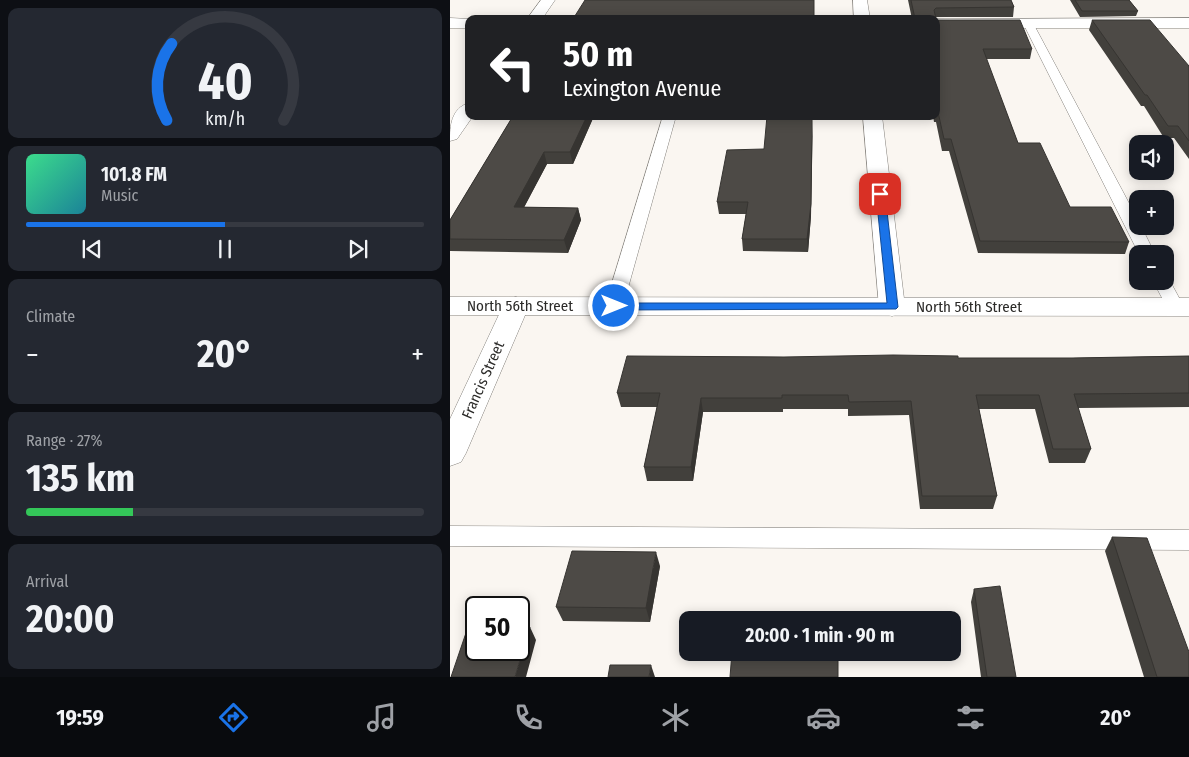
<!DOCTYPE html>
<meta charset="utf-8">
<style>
body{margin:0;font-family:"Fira Sans Condensed",sans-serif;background:#242831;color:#f1f3f6;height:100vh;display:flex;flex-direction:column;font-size:19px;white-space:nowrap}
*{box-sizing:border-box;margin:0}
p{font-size:16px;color:#9ea1a6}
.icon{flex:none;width:28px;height:28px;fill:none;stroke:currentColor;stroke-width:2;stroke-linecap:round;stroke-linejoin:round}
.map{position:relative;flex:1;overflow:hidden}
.drawer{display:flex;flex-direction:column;gap:8px;padding:8px;background:#0d0f14;width:450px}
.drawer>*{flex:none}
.top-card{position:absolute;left:15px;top:15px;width:475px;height:105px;border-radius:10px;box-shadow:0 2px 12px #0003;background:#202124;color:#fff;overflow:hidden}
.fabs{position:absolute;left:679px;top:135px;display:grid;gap:10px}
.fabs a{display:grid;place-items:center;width:45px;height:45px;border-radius:10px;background:#171b24;box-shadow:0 2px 12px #0003;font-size:25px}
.speed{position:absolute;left:15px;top:596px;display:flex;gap:10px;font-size:25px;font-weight:700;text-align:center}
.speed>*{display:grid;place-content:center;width:65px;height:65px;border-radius:50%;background:#171b24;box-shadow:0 2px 12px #0003;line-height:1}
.speed .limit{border:2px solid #111;border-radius:8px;background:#fff;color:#111}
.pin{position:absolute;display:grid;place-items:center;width:42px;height:42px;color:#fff;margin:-21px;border-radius:10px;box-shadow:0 2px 8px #0006}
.me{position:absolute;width:55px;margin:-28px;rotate:90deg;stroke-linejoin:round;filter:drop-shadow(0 0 4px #0008)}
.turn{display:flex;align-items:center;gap:18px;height:105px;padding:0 15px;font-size:22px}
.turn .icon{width:65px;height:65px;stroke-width:2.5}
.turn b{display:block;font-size:35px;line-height:42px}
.big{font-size:38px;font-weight:700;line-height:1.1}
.drawer .widget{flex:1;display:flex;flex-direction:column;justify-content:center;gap:8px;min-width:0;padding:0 18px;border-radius:10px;background:#242831}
.drawer .dial{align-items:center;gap:0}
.dial svg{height:130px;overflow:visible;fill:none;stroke:#363941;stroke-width:7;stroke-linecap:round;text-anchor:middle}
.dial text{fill:#f1f3f6;stroke:none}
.song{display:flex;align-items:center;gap:15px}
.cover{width:60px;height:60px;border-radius:8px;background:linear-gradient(135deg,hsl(150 70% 55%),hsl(190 70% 35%))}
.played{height:5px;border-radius:2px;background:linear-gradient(90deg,#1a73e8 50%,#363941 50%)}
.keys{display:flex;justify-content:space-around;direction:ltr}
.heat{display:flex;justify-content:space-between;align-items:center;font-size:28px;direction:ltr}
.charge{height:8px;border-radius:4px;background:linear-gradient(90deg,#34c759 27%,#363941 0)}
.trip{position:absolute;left:229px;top:611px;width:282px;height:50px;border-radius:10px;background:#171b24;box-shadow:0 2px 12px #0003;font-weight:700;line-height:50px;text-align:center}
.dock{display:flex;height:80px;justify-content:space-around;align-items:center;background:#090b0e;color:#9ea1a6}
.dock .icon{width:35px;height:35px}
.dock .on{color:#1a73e8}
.dock b{font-size:22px;color:#f1f3f6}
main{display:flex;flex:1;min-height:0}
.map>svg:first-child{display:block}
</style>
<main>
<section class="drawer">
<div class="widget dial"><svg viewBox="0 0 100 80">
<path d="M14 69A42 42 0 1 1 86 69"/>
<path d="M14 69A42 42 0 0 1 17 22" stroke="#1a73e8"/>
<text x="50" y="56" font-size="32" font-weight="700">40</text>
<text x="50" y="72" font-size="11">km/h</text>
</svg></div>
<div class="widget">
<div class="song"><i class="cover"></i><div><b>101.8 FM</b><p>Music</p></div></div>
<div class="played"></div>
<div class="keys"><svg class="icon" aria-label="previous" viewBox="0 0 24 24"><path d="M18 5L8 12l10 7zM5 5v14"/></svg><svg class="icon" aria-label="pause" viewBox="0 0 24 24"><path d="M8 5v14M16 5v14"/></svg><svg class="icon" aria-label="next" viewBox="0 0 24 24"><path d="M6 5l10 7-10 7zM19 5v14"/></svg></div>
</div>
<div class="widget"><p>Climate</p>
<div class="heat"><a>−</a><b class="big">20°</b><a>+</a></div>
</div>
<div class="widget"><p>Range · 27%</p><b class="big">135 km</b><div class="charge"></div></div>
<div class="widget"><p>Arrival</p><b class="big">20:00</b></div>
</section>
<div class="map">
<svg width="739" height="677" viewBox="0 0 739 677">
<rect width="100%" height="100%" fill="#faf6f1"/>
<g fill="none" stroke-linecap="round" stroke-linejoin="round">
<defs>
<path id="lane" d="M578,20l5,3 105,197v6h3l14,28h-16l-116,-231z
M213,116h13l-53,190 -3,4 -6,2 -6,-2 -3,-4z
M715,277l5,4 14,26 -3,4 -6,2 -6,-2 -16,-30h12z
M0,526l739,4v20l-739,-4z"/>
<path id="street" d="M91,0h14l-13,19h-15z
M403,0h14l3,19h-16z
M0,18l20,1h-1v9h-19z
M739,18v10h-253v-9h-1z
M19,103v13h4l-16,23 -7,2c0,-15 1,-33 19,-38z
M413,116h19l23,191 -4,6 -9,3 -9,-3 -4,-6z
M66,297l9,3 4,6 -63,147 -5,9 -11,4v-47l53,-113 4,-6z"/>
<path id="secondary" d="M0,297l739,1v18l-739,-1z"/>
</defs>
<use href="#lane" stroke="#84817c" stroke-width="1"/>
<use href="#street" stroke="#84817c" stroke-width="1"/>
<use href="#secondary" stroke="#84817c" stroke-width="1"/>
<use href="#lane" fill="#fff" fill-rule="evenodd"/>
<use href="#street" fill="#fff" fill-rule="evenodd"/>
<use href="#secondary" fill="#fff" fill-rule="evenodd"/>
</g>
<path fill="#42403c" d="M458,0h103l3,7 -1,10h-78l1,2h-24z
M620,0h59l9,11 -2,5 -56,1z
M486,20l96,29 -2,10h-44l32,84 52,64 59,35 -4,12 -147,-1 -29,-102h-7l-6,-29h-2l-1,-6h3z
M642,20l97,46v93l-15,-21h-10l-20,-32h-3l-52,-76z
M63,116h81l-21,48h-26l-23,43 54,1 3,12 -13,33 -118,-2v-31z
M314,149l47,67 -3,36 -65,-1 -1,-12 4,-25h-27l-2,-12z
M739,356v51l-111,1 13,41 -6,14h-36l-14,-54h-56l18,87 -4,13h-73l-11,-94 -61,1v-7h-65v3h-80l-10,69h-46l-3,-14 13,-60h-36l-4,-14 341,-35h114z
M662,537l77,140h-45l-39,-126z
M210,566l-10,56 -87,-1 -7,-14z
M524,589l42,88h-35l-10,-75z"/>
<path fill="#363431" d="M137,116h7l-21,48 -3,-12z
M363,116l-2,100 -3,36 -1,-13z
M94,152l3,12 -29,55 -4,-12z
M128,208l3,12 -13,33 -4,-13z
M251,398l2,14 -10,69 -2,-14z
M206,552l4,14 -10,56 -4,-14z
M80,627l6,13 -10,37h-11z
M201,665l4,12h-6z"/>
<path fill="#4d4a46" stroke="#363431" d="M135,0h229v19h-241z
M461,0h100l3,7 -78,1 -2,2 2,9h-21z
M625,0h54l9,11h-56z
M486,20h84l12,29h-49l35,94h22l30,64h41l18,35 -149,-1 -29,-102h-7l-6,-27h-2z
M642,20h58l39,46v75l-11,-15h-10l-21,-31h-2z
M63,116h74l-17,36h-26l-30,55 64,1 -14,32 -114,-1v-19z
M317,116h45l-1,88 -4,35h-65l6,-37h-31l10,-52 37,-1z
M443,355l65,1v2h114l117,-2v37l-115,1 17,55h-38l-14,-54h-63l21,101h-75l-11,-95 -62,1 -1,-7h-66v3h-81l-10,69h-47l16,-74h-43l10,-37 157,1z
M662,537l35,1 42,114v25h-32z
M122,551l84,1 -10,56 -90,-1z
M550,586l16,91h-29l-13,-88z
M285,615h102v5h-103z
M18,627h8v23h43v-23h11l-15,50h-64z
M282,652h106v25h-108z
M160,665h41l-2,12h-41z"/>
<path fill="#1a73e8" stroke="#114b97" d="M430,191l5,3 13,113 -2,2 -282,1 -5,-4 5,-3h273l-11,-109z"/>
<g text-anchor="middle" stroke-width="5" stroke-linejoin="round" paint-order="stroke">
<g font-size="15" fill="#2b2a28" stroke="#fff">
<text x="70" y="311">North 56th Street</text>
<text x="519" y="312">North 56th Street</text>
<text transform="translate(33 380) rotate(-66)" y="5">Francis Street</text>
</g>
</g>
</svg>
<div class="fabs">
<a><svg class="icon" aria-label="sound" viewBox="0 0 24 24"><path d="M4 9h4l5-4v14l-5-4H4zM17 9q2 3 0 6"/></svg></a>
<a>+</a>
<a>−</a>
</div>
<div class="speed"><div class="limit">50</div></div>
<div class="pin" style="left:430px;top:194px;background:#d93025"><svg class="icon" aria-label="arrive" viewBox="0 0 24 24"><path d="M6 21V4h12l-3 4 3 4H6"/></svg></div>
<svg class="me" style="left:164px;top:306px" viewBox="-20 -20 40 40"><circle r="17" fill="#1a73e8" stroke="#fff" stroke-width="3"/><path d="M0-11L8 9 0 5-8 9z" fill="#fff"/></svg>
<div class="trip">20:00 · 1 min · 90 m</div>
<div class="top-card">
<div class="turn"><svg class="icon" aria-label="left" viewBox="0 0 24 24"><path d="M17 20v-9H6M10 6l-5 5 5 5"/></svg><div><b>50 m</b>Lexington Avenue</div></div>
</div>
</div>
</main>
<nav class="dock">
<b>19:59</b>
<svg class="icon on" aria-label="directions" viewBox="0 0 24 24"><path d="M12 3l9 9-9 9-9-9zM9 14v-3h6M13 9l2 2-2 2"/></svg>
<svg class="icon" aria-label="music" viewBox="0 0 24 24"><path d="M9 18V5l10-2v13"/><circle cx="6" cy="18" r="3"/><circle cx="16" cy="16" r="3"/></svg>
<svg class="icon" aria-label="phone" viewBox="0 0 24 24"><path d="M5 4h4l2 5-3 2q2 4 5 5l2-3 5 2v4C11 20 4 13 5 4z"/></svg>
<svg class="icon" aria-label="climate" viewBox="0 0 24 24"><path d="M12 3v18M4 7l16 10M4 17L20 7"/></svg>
<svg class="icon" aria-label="car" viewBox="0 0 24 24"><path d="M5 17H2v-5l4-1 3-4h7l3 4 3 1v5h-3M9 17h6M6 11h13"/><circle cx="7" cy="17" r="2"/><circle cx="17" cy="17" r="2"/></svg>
<svg class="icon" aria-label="filters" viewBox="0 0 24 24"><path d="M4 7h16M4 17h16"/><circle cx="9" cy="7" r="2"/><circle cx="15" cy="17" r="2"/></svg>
<b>20°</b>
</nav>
